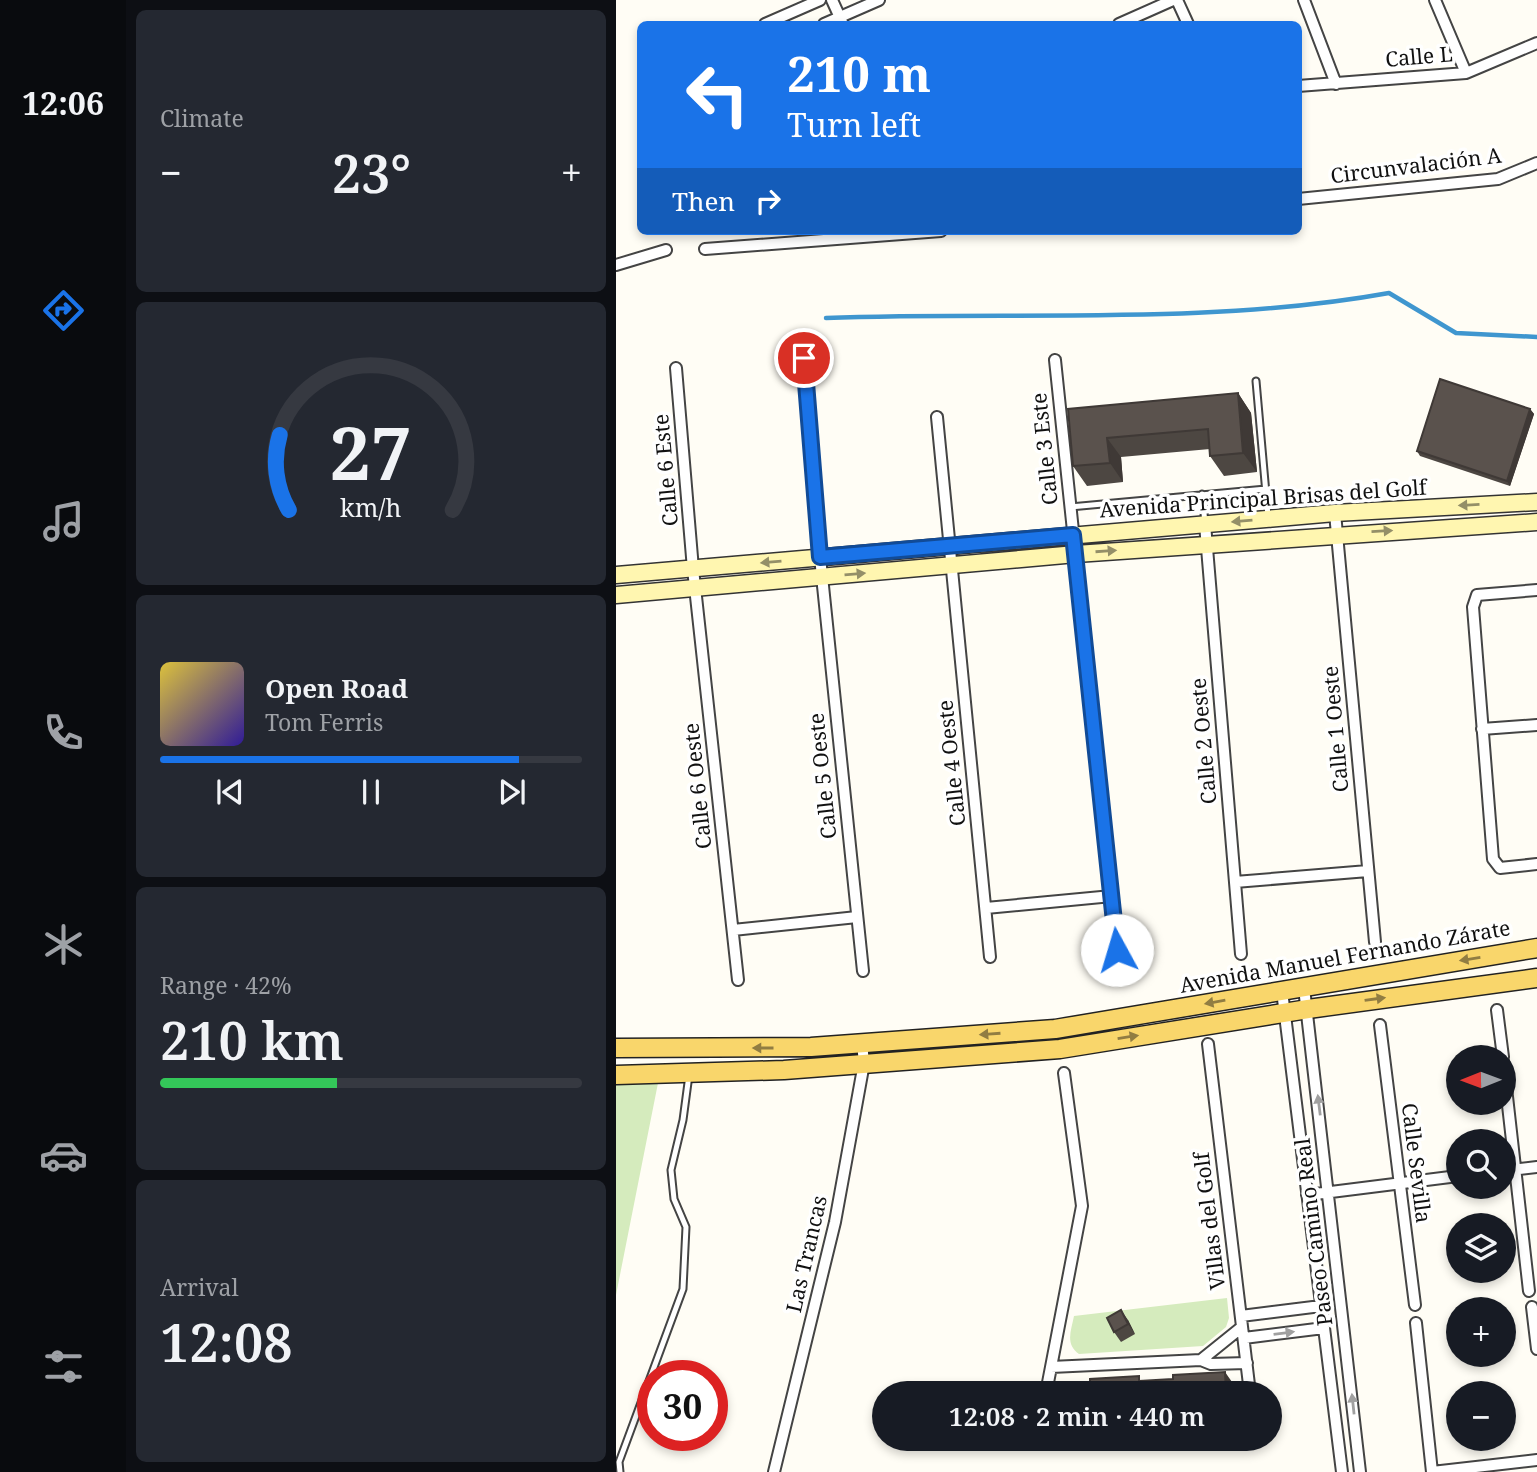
<!DOCTYPE html>
<meta charset="utf-8">
<style>
body{margin:0;font-family:"Noto Serif",serif;background:#242831;color:#f1f3f6;height:100vh;display:flex;flex-direction:column;font-size:26px;white-space:nowrap}
*{box-sizing:border-box;margin:0}
p{font-size:23px;color:#9ea1a6}
.icon{flex:none;width:38px;height:38px;fill:none;stroke:currentColor;stroke-width:2;stroke-linecap:round;stroke-linejoin:round}
.map{position:relative;flex:1;overflow:hidden}
.details{display:flex;flex-direction:column;gap:10px;padding:10px;background:#0d0f14;width:490px}
.details>*{flex:none}
.hud{position:absolute;left:21px;top:21px;width:665px;height:214px;border-radius:10px;box-shadow:0 4px 10px #0003;background:#1a73e8;color:#fff;overflow:hidden}
.needle{width:46px;rotate:269deg}
.tools{position:absolute;left:830px;top:1045px;display:grid;gap:14px}
.tools a{display:grid;place-items:center;width:70px;height:70px;border-radius:50%;background:#171b24;box-shadow:0 4px 10px #0003;font-size:35px}
.speed{position:absolute;left:21px;top:1360px;display:flex;gap:14px;font-size:35px;font-weight:700;text-align:center}
.speed>*{display:grid;place-content:center;width:91px;height:91px;border-radius:50%;background:#171b24;box-shadow:0 4px 10px #0003;line-height:1}
.speed .limit{border:10px solid #d22;background:#fff;color:#111}
.pin{position:absolute;display:grid;place-items:center;width:60px;height:60px;color:#fff;margin:-30px;border:4px solid #fff;border-radius:50%;box-shadow:0 2px 7px #0007}
.me{position:absolute;width:77px;margin:-38px;rotate:354deg;stroke-linejoin:round;filter:drop-shadow(0 0 5px #0008)}
.turn{display:flex;align-items:center;gap:24px;height:147px;padding:0 35px;font-size:32px}
.turn .icon{width:91px;height:91px;stroke-width:2.5}
.turn b{display:block;font-size:49px;line-height:60px}
.then{display:flex;align-items:center;height:66px;padding:0 35px;background:#0003;gap:14px;font-size:26px}
.big{font-size:52px;font-weight:600;line-height:1.1}
.details .widget{flex:1;display:flex;flex-direction:column;justify-content:center;gap:10px;min-width:0;padding:0 24px;border-radius:10px;background:#242831}
.details .dial{align-items:center;gap:0}
.dial svg{height:182px;overflow:visible;fill:none;stroke:#363941;stroke-width:7;stroke-linecap:round;text-anchor:middle}
.dial text{fill:#f1f3f6;stroke:none}
.song{display:flex;align-items:center;gap:21px}
.cover{width:84px;height:84px;border-radius:10px;background:linear-gradient(135deg,hsl(50 70% 55%),hsl(250 70% 35%))}
.played{height:7px;border-radius:4px;background:linear-gradient(90deg,#1a73e8 85%,#363941 85%)}
.keys{display:flex;justify-content:space-around;direction:ltr}
.heat{display:flex;justify-content:space-between;align-items:center;font-size:38px;direction:ltr}
.charge{height:10px;border-radius:5px;background:linear-gradient(90deg,#34c759 42%,#363941 0)}
.trip{position:absolute;left:256px;top:1381px;width:410px;height:70px;border-radius:35px;background:#171b24;box-shadow:0 4px 10px #0003;font-weight:600;line-height:70px;text-align:center}
main{display:flex;flex:1;min-height:0}
.dock{display:flex;flex-direction:column;width:126px;justify-content:space-around;align-items:center;background:#090b0e;color:#9ea1a6}
.dock .icon{width:49px;height:49px}
.dock .active{color:#1a73e8}
.dock b{font-size:32px;color:#f1f3f6}
.map>svg:first-child{display:block}
</style>
<main>
<nav class="dock">
<b>12:06</b>
<svg class="icon active" aria-label="directions" viewBox="0 0 24 24"><path d="M12 3l9 9-9 9-9-9zM9 14v-3h6M13 9l2 2-2 2"/></svg>
<svg class="icon" aria-label="music" viewBox="0 0 24 24"><path d="M9 18V5l10-2v13"/><circle cx="6" cy="18" r="3"/><circle cx="16" cy="16" r="3"/></svg>
<svg class="icon" aria-label="phone" viewBox="0 0 24 24"><path d="M5 4h4l2 5-3 2q2 4 5 5l2-3 5 2v4C11 20 4 13 5 4z"/></svg>
<svg class="icon" aria-label="climate" viewBox="0 0 24 24"><path d="M12 3v18M4 7l16 10M4 17L20 7"/></svg>
<svg class="icon" aria-label="car" viewBox="0 0 24 24"><path d="M5 17H2v-5l4-1 3-4h7l3 4 3 1v5h-3M9 17h6M6 11h13"/><circle cx="7" cy="17" r="2"/><circle cx="17" cy="17" r="2"/></svg>
<svg class="icon" aria-label="filters" viewBox="0 0 24 24"><path d="M4 7h16M4 17h16"/><circle cx="9" cy="7" r="2"/><circle cx="15" cy="17" r="2"/></svg>
</nav>
<section class="details">
<div class="widget"><p>Climate</p>
<div class="heat"><a>−</a><b class="big">23°</b><a>+</a></div>
</div>
<div class="widget dial"><svg viewBox="0 0 100 80">
<path d="M14 69A42 42 0 1 1 86 69"/>
<path d="M14 69A42 42 0 0 1 10 36" stroke="#1a73e8"/>
<text x="50" y="56" font-size="32" font-weight="700">27</text>
<text x="50" y="72" font-size="11">km/h</text>
</svg></div>
<div class="widget">
<div class="song"><i class="cover"></i><div><b>Open Road</b><p>Tom Ferris</p></div></div>
<div class="played"></div>
<div class="keys"><svg class="icon" aria-label="previous" viewBox="0 0 24 24"><path d="M18 5L8 12l10 7zM5 5v14"/></svg><svg class="icon" aria-label="pause" viewBox="0 0 24 24"><path d="M8 5v14M16 5v14"/></svg><svg class="icon" aria-label="next" viewBox="0 0 24 24"><path d="M6 5l10 7-10 7zM19 5v14"/></svg></div>
</div>
<div class="widget"><p>Range · 42%</p><b class="big">210 km</b><div class="charge"></div></div>
<div class="widget"><p>Arrival</p><b class="big">12:08</b></div>
</section>
<div class="map">
<svg width="921" height="1472" viewBox="0 0 921 1472">
<rect width="100%" height="100%" fill="#fffdf5"/>
<path fill="#d5ebbd" d="M0,1082l42,1 -42,212z
M611,1298l2,20 -3,9 -23,19 -124,8c-14,-10 -8,-23 -5,-38z"/>
<g fill="none" stroke-linecap="round" stroke-linejoin="round">
<path stroke="#3f96cf" stroke-width="4.5" d="M210,318c186,-7 381,8 563,-25l67,40 81,4"/>
<defs>
<path id="lane" d="M640,381l12,135
M586,494l3,29
M454,507l196,-18
M4,1472l-1,-10 64,-173 3,-62 -12,-28 -3,-29 12,-50 6,-45"/>
<path id="street" d="M216,0l10,22
M561,0l11,24
M688,0l32,84
M819,0l31,73
M149,24l55,-24
M208,24l55,-24
M503,24l54,-24
M682,86l168,-13 71,-30
M682,199l200,-20 39,-16
M89,249l236,-18
M0,265l50,-15
M188,358l16,199 43,414
M439,360l62,589
M60,368l17,201 45,411
M321,417l53,540
M719,513l40,429
M589,524l36,430
M921,590l-60,5 -4,12 20,252 7,9 37,-4
M866,729l55,-4
M619,882l133,-11
M370,908l126,-12
M117,930l124,-13
M688,988l56,484
M666,991l60,481
M881,1010l6,47
M764,1025l35,280
M592,1044l42,349
M887,1061l26,230
M887,1171l34,-4
M691,1195l151,-19
M916,1307l5,42
M625,1316l80,-10
M800,1323l16,149
M628,1338l80,-10
M585,1360l41,-33
M435,1367l150,-7 10,4 36,-1
M430,1393l36,-187 -18,-133
M158,1472l61,-250 29,-159 -2,-20
M816,1472l105,-12"/>
<path id="secondary" d="M0,575l719,-62 202,-11
M0,595l460,-41 461,-32"/>
<path id="primary" d="M0,1048l195,-1 244,-18 482,-81
M0,1075l168,-5 276,-21 248,-40 229,-31"/>
</defs>
<use href="#lane" stroke="#444" stroke-width="9"/>
<use href="#street" stroke="#444" stroke-width="14"/>
<use href="#secondary" stroke="#333" stroke-width="19"/>
<use href="#primary" stroke="#222" stroke-width="21"/>
<use href="#lane" stroke="#fff" stroke-width="5"/>
<use href="#street" stroke="#fff" stroke-width="10"/>
<use href="#secondary" stroke="#fff6b0" stroke-width="16"/>
<use href="#primary" stroke="#f9d66b" stroke-width="18"/>
</g>
<path fill="#4d4742" d="M622,393l13,20 6,59 -33,4 -14,-20v-7l-89,8 2,25 -36,4 -14,-20 -5,-57z
M914,409l4,5 -24,72 -90,-30 -3,-5z
M512,1320l7,14 -14,8 -7,-10z"/>
<path fill="#3f3936" d="M622,393l13,20 6,59 -14,-19z
M914,409l4,5 -24,72 -3,-5z
M491,438l14,19 2,25 -13,-19z
M505,1310l7,10 7,14 -7,-10z
M609,1372l7,10v11h-6z"/>
<path fill="#5a524d" stroke="#3f3936" stroke-width="2" d="M824,379l90,30 -23,72 -90,-30z
M622,393l5,60 -33,3 -2,-27 -101,9 3,25 -37,3 -5,-57z
M505,1310l7,14 -14,8 -7,-14z
M609,1372l1,21h-136v-14l49,-3v5l34,-2v-4z"/>
<defs><path id="oneway-solid" d="M-6-.8H1V-3.2L6.5 0L1 3.2V.8H-6Z" transform="scale(1.75)"/></defs>
<g fill="#948f68">
<use href="#oneway-solid" transform="translate(853 505) rotate(177)"/>
<use href="#oneway-solid" transform="translate(626 521) rotate(175)"/>
<use href="#oneway-solid" transform="translate(766 531) rotate(-3)"/>
<use href="#oneway-solid" transform="translate(490 551) rotate(-4)"/>
<use href="#oneway-solid" transform="translate(155 562) rotate(175)"/>
<use href="#oneway-solid" transform="translate(239 574) rotate(-5)"/>
</g>
<g fill="#917d42">
<use href="#oneway-solid" transform="translate(854 959) rotate(171)"/>
<use href="#oneway-solid" transform="translate(759 999) rotate(-8)"/>
<use href="#oneway-solid" transform="translate(599 1002) rotate(170)"/>
<use href="#oneway-solid" transform="translate(374 1034) rotate(176)"/>
<use href="#oneway-solid" transform="translate(512 1037) rotate(-9)"/>
<use href="#oneway-solid" transform="translate(147 1048) rotate(180)"/>
</g>
<g fill="#a0a0a0">
<use href="#oneway-solid" transform="translate(703 1105) rotate(-97)"/>
<use href="#oneway-solid" transform="translate(668 1333) rotate(-7)"/>
<use href="#oneway-solid" transform="translate(737 1404) rotate(-96)"/>
</g>
<g fill="none" stroke-linecap="round" stroke-linejoin="round">
<defs>
<path id="route" d="M188,358l16,199 253,-22 44,415"/>
</defs>
<use href="#route" stroke="#114b97" stroke-width="18"/>
<use href="#route" stroke="#1a73e8" stroke-width="12"/>
</g>
<g text-anchor="middle" stroke-width="7" stroke-linejoin="round" paint-order="stroke">
<g font-size="21" fill="#111" stroke="#fff">
<text transform="translate(803 57) rotate(-5)" y="7">Calle L</text>
<text transform="translate(800 166) rotate(-7)" y="7">Circunvalación A</text>
<text transform="translate(429 449) rotate(-96)" y="7">Calle 3 Este</text>
<text transform="translate(50 470) rotate(-95)" y="7">Calle 6 Este</text>
<text transform="translate(647 499) rotate(-4)" y="7">Avenida Principal Brisas del Golf</text>
<text transform="translate(720 729) rotate(-95)" y="7">Calle 1 Oeste</text>
<text transform="translate(588 741) rotate(-95)" y="7">Calle 2 Oeste</text>
<text transform="translate(336 763) rotate(-96)" y="7">Calle 4 Oeste</text>
<text transform="translate(207 776) rotate(-96)" y="7">Calle 5 Oeste</text>
<text transform="translate(82 786) rotate(-96)" y="7">Calle 6 Oeste</text>
<text transform="translate(729 957) rotate(-10)" y="7">Avenida Manuel Fernando Zárate</text>
<text transform="translate(800 1163) rotate(83)" y="7">Calle Sevilla</text>
<text transform="translate(594 1221) rotate(-97)" y="7">Villas del Golf</text>
<text transform="translate(698 1232) rotate(-97)" y="7">Paseo Camino Real</text>
<text transform="translate(191 1254) rotate(-77)" y="7">Las Trancas</text>
</g>
</g>
</svg>
<div class="tools">
<a><svg class="needle" viewBox="-14 -14 28 28"><path d="M0-13l5 13h-10z" fill="#e53935"/><path d="M0 13l5-13h-10z" fill="#9ea1a6"/></svg></a>
<a><svg class="icon" aria-label="search" viewBox="0 0 24 24"><circle cx="10" cy="10" r="6"/><path d="M15 15l6 6"/></svg></a>
<a><svg class="icon" aria-label="layers" viewBox="0 0 24 24"><path d="M12 4l9 5-9 5-9-5zM3 14l9 5 9-5"/></svg></a>
<a>+</a>
<a>−</a>
</div>
<div class="speed"><div class="limit">30</div></div>
<div class="pin" style="left:188px;top:358px;background:#d93025"><svg class="icon" aria-label="arrive" viewBox="0 0 24 24"><path d="M6 21V4h12l-3 4 3 4H6"/></svg></div>
<svg class="me" style="left:501px;top:950px" viewBox="-20 -20 40 40"><circle r="19" fill="#fff"/><path d="M0-13L10 11 0 6-10 11z" fill="#1a73e8"/></svg>
<div class="trip">12:08 · 2 min · 440 m</div>
<div class="hud">
<div class="turn"><svg class="icon" aria-label="left" viewBox="0 0 24 24"><path d="M17 20v-9H6M10 6l-5 5 5 5"/></svg><div><b>210 m</b>Turn left</div></div>
<div class="then">Then<svg class="icon" aria-label="right" viewBox="0 0 24 24"><path d="M7 20v-9h11M14 6l5 5-5 5"/></svg></div>
</div>
</div>
</main>
